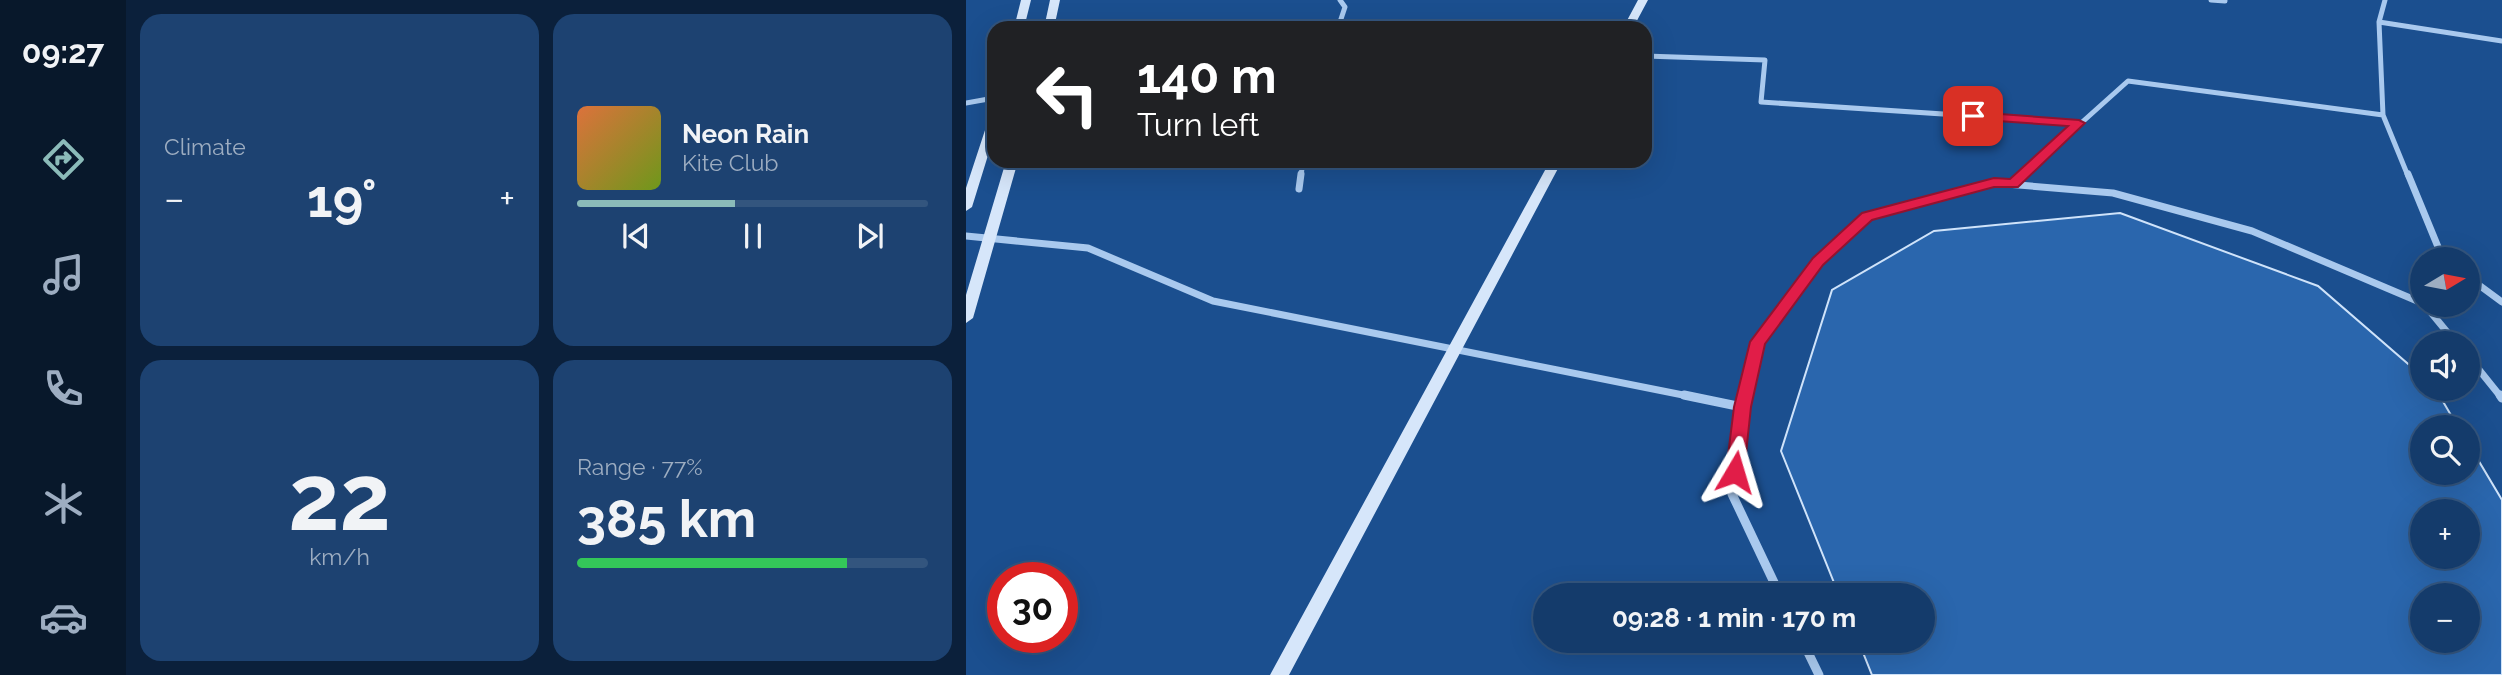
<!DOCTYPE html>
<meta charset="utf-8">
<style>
body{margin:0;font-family:Raleway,sans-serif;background:#1d4271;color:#f1f3f6;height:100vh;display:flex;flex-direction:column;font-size:26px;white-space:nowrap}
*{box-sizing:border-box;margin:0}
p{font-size:23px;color:#9dadc1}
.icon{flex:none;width:38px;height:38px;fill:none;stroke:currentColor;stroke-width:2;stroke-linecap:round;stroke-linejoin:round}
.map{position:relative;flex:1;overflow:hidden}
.sheet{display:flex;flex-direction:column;gap:14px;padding:14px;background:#0b203b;width:840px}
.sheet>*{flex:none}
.guide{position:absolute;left:21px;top:21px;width:665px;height:147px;border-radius:21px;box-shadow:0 7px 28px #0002,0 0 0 2px #33557e;background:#202124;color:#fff;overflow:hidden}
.needle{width:46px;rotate:80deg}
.buttons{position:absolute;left:1444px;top:247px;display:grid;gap:14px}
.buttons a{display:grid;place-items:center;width:70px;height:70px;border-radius:50%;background:#143b6b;box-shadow:0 7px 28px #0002,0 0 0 2px #33557e;font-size:35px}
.speed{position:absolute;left:21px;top:562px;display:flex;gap:14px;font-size:35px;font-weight:700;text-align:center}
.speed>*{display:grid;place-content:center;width:91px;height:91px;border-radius:50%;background:#143b6b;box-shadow:0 7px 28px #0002,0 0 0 2px #33557e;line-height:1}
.speed .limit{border:10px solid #d22;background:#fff;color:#111}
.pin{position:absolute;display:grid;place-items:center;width:60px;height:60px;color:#fff;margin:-30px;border-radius:14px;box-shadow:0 4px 10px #0006}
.me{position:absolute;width:77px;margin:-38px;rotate:7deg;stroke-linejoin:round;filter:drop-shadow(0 0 5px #0008)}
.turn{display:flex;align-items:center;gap:24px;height:147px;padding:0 35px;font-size:32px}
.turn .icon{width:91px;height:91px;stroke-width:2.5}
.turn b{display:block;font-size:49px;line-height:60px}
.big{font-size:52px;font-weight:700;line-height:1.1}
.sheet .tile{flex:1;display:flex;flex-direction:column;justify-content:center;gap:10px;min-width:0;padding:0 24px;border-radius:21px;background:#1d4271}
.sheet .dial{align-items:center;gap:0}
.dial b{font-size:91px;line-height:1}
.song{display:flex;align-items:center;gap:21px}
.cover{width:84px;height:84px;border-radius:10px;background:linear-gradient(135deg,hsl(20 70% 55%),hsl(80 70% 35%))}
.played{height:7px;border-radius:4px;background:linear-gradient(90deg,#8bbbb9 45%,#33557e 45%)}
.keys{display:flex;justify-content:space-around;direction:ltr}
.heat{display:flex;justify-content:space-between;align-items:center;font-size:38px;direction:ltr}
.charge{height:10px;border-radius:5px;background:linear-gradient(90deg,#34c759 77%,#33557e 0)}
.sheet .tiles{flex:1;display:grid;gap:14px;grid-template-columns:repeat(2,1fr)}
.trip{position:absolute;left:567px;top:583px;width:402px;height:70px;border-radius:35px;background:#143b6b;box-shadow:0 7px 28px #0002,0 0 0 2px #33557e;font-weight:700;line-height:70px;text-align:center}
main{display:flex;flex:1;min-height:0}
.tab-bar{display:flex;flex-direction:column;width:126px;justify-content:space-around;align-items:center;background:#08182b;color:#9dadc1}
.tab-bar .icon{width:49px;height:49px}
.tab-bar .selected{color:#8bbbb9}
.tab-bar b{font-size:32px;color:#f1f3f6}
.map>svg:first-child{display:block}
</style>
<main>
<nav class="tab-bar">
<b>09:27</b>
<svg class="icon selected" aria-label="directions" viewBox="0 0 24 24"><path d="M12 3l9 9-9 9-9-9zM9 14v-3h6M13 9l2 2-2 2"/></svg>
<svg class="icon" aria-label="music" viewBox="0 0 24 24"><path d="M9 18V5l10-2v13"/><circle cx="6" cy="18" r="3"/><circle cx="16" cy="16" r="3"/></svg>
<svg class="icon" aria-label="phone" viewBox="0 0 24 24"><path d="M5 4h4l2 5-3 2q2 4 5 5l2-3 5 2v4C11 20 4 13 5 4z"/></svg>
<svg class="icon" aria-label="climate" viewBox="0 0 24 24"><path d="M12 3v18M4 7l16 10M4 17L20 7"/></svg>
<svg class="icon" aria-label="car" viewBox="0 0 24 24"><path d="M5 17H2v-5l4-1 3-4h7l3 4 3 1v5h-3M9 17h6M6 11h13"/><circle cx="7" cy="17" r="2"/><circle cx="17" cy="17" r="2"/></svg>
</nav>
<section class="sheet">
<div class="tiles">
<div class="tile"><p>Climate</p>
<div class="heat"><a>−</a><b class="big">19°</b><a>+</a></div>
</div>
<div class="tile">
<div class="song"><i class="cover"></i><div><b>Neon Rain</b><p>Kite Club</p></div></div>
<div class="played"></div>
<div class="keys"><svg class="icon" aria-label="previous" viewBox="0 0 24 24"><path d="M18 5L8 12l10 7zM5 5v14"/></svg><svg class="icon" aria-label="pause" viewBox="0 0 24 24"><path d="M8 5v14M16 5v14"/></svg><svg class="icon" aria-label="next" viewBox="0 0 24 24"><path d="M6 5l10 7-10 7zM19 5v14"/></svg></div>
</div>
<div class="tile dial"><b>22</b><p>km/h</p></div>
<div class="tile"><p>Range · 77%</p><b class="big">385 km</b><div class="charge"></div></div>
</div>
</section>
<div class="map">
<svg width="1536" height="675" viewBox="0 0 1536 675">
<rect width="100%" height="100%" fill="#1b4f8f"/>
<path fill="#2a66ad" stroke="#cfe3fa" stroke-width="2" fill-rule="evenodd" d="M1154,213l198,73 104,90v12h13l23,39h-36v45h46v-29l34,57v175h-630l-14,-35h65v-45h-84l-58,-144 51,-161 102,-59zM1456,511h46v45h-46zM1456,595h46v45h-46z"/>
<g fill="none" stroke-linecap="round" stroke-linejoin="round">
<path stroke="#a9c9ee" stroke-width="5" d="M1245,0l14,1
M1413,22l123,19
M372,28l7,-21 -5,-7
M499,28l76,-6 88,3
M679,56l120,4 -4,42 318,21
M0,103l28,-5
M1417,115l-4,-93 6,-22
M335,176l2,-15
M1056,176l106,-95 255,34 25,61"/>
<path stroke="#a9c9ee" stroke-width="7" d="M1442,174l35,85
M1047,184l11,-10
M333,189l2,-15
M0,236l122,12 125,53 480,96
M1502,277l34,25
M1458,304l32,39
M1502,356l33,41
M778,397l14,-55 60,-80 49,-45 127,-34 119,10 139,38 170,72"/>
<path stroke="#a9c9ee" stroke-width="9" d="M718,395l58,12
M779,395l-13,99 48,101
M1534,395l2,3
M836,640l17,35"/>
<path fill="#d6e6fa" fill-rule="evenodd" d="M55,0h10l-7,28h-10z
M84,0h10l-6,28h-10z
M672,0h10l-15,28h-10z
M28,115v21l-22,71 -6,4v-23l23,-70z
M40,161h12l-45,157 -7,5v-28z
M584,161h12l-273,514h-19z"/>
</g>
<path fill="#e11d48" stroke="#92132f" stroke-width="2" d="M1007,112l106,8 6,3 -67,64h-24l-122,33 -49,45 -58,79 -14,63 -7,65 -3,6h-13l-2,-6 8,-65 16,-65 63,-84 49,-45 132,-35 16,1 58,-53 -99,-7 -2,-3z"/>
</svg>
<div class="buttons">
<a><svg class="needle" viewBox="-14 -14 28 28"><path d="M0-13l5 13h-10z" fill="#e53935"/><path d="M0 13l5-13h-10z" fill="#9dadc1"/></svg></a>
<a><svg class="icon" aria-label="sound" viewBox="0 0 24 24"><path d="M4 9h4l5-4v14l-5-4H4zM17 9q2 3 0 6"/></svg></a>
<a><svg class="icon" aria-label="search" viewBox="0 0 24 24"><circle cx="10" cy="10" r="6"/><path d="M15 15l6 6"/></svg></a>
<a>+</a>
<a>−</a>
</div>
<div class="speed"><div class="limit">30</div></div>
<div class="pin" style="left:1007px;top:116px;background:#d93025"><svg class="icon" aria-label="arrive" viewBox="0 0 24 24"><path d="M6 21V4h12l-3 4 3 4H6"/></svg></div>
<svg class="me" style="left:769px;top:472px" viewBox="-20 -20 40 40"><path d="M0-17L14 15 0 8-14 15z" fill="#e11d48" stroke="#fff" stroke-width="4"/></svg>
<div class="trip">09:28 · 1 min · 170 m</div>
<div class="guide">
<div class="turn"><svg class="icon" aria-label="left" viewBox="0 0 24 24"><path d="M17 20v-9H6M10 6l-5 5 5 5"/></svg><div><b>140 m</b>Turn left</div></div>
</div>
</div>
</main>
